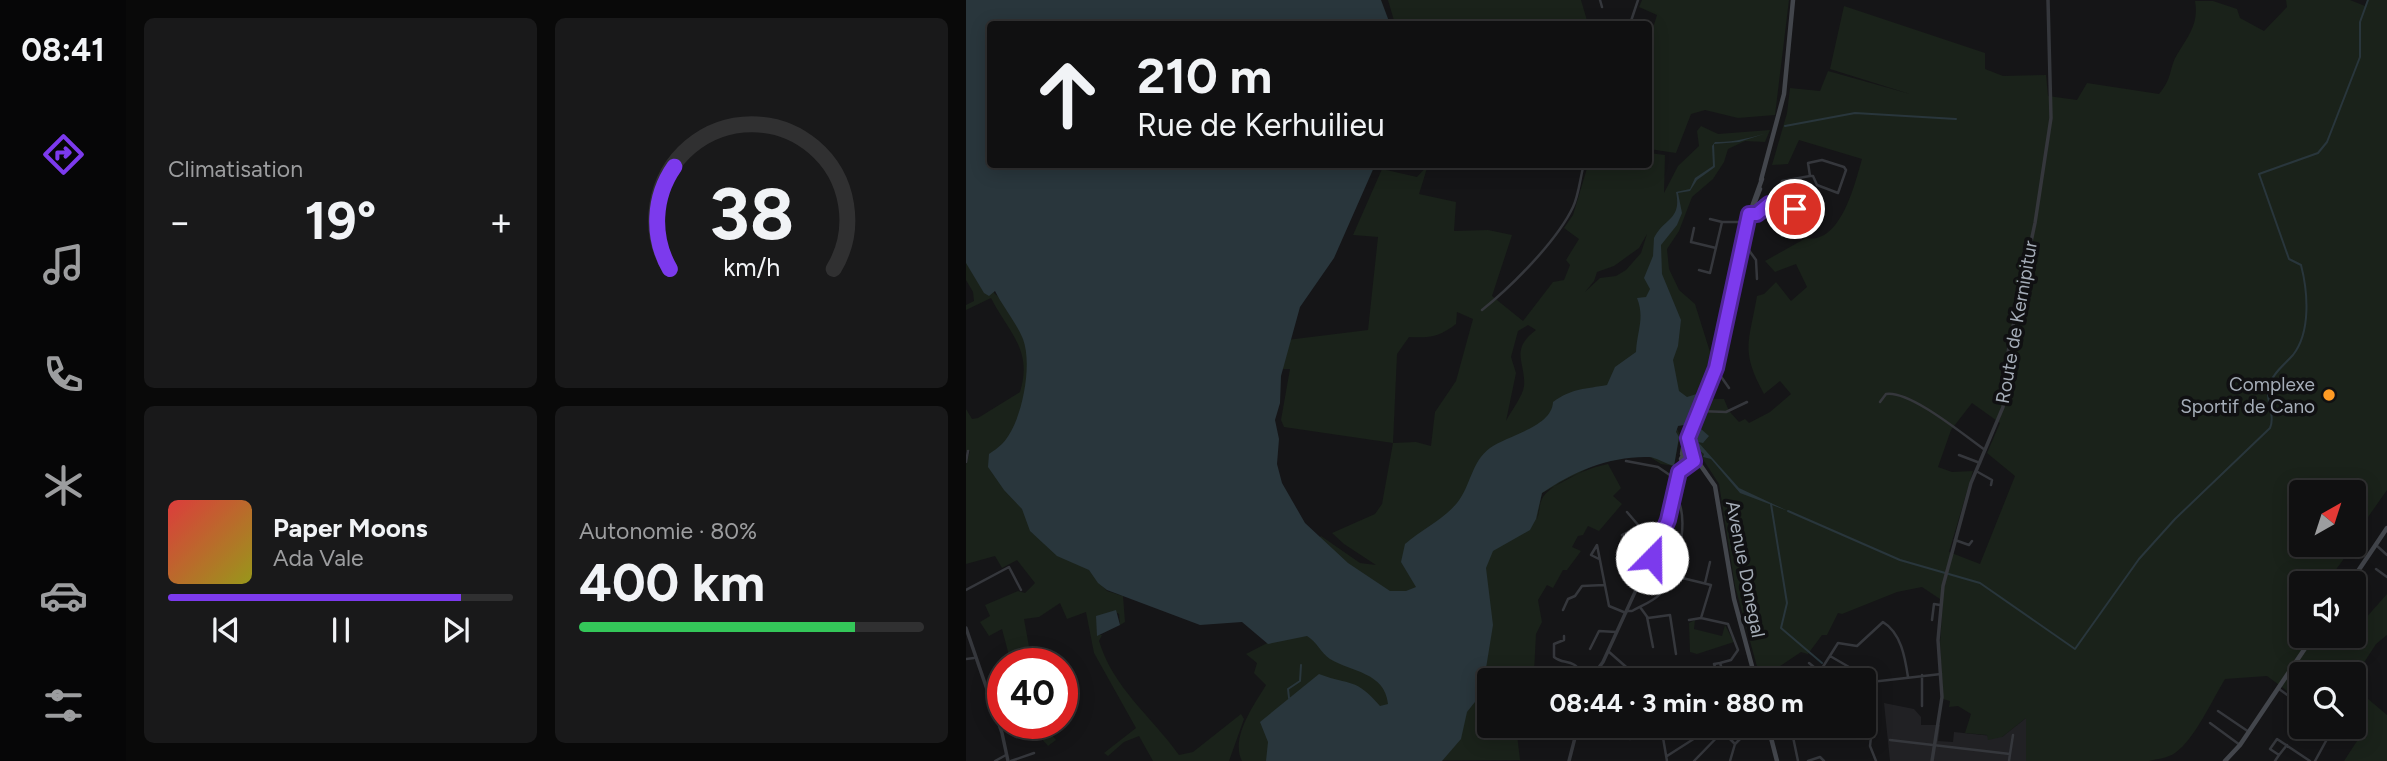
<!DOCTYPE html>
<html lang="fr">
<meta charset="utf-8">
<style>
body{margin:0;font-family:Figtree,sans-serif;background:#19191a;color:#f1f3f6;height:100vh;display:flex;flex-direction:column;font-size:26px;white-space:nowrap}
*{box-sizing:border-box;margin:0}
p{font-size:23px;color:#9c9d9f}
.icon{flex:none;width:38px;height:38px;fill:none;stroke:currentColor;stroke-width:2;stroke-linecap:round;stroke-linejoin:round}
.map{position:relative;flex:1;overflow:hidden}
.panel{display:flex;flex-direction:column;gap:18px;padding:18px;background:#090909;width:840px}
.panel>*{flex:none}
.guide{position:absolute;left:21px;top:21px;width:665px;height:147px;border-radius:7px;box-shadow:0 4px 18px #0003,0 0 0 2px #303031;background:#101011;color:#f1f3f6;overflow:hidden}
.needle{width:46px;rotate:39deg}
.fabs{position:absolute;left:1323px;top:480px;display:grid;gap:14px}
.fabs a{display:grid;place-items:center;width:77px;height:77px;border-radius:7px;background:#101011;box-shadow:0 4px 18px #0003,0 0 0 2px #303031;font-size:35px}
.speed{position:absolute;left:21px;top:648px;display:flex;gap:14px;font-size:35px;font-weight:700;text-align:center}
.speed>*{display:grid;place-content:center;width:91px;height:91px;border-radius:50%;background:#101011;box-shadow:0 4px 18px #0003,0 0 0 2px #303031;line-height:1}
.speed .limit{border:10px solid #d22;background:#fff;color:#111}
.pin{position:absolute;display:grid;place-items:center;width:60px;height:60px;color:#fff;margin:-30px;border:4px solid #fff;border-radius:50%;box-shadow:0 2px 7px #0007}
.me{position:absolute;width:77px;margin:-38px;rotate:22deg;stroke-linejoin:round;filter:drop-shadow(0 0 5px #0008)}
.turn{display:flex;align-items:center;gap:24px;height:147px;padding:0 35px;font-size:32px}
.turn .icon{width:91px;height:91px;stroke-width:2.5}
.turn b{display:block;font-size:49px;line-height:60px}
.big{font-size:52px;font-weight:700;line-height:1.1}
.panel .card{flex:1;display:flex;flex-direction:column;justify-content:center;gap:10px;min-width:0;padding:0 24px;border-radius:10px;background:#19191a}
.panel .dial{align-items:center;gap:0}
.dial svg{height:182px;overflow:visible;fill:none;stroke:#303031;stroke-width:7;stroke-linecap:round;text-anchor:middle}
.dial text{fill:#f1f3f6;stroke:none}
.song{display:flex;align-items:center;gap:21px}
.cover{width:84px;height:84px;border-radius:10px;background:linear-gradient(135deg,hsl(0 70% 55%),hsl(60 70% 35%))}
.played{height:7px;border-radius:4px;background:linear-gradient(90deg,#7c3aed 85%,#303031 85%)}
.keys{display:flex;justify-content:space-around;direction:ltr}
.heat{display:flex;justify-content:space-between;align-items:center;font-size:38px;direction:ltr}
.charge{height:10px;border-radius:5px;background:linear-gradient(90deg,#34c759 80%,#303031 0)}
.panel .tiles{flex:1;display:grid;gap:18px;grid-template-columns:repeat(2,1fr)}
.trip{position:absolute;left:511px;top:668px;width:399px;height:70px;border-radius:7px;background:#101011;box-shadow:0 4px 18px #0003,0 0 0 2px #303031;font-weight:700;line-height:70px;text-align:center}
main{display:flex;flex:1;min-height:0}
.menu{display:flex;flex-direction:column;width:126px;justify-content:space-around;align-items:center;background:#060607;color:#9c9d9f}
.menu .icon{width:49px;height:49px}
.menu .selected{color:#7c3aed}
.menu b{font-size:32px;color:#f1f3f6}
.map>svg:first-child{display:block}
</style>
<main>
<nav class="menu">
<b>08:41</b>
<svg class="icon selected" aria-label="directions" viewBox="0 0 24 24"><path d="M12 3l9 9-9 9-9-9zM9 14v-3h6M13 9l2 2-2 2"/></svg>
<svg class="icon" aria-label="music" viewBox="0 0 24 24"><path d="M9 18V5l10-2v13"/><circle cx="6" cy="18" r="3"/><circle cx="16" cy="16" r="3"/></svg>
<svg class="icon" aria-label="phone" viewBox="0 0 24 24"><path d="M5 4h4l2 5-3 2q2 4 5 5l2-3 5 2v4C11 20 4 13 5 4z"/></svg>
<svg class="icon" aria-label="climate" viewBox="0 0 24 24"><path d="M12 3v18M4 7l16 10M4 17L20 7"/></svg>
<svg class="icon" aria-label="car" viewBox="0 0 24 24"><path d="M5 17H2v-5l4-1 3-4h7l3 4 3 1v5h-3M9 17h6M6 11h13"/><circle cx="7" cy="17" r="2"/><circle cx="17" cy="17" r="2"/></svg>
<svg class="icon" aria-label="filters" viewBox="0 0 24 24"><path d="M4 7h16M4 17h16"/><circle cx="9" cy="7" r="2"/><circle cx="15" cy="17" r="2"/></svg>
</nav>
<section class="panel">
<div class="tiles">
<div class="card"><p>Climatisation</p>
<div class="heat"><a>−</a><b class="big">19°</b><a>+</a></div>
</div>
<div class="card dial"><svg viewBox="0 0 100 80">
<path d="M14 69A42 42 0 1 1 86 69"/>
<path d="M14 69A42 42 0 0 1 16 24" stroke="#7c3aed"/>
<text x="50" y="56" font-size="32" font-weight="700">38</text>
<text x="50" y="72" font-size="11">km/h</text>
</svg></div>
<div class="card">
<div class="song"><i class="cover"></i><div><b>Paper Moons</b><p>Ada Vale</p></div></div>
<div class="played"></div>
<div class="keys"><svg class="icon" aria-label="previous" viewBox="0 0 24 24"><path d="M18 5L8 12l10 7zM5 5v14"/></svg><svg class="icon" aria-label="pause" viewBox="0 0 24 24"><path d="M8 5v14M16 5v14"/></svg><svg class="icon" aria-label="next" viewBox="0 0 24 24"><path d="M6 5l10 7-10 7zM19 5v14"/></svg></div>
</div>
<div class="card"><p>Autonomie · 80%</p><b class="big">400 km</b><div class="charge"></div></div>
</div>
</section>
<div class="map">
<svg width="1421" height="761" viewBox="0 0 1421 761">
<rect width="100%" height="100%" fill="#151517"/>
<path fill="#212124" d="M918,703l30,6 7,8v8h19l-2,16 15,1 1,-10 48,5 24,-19v43h-136z"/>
<path fill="#1a221a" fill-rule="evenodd" d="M422,0h193l7,24h-193z
M676,0h147l-14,115 -37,3 -33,-8 -14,4 -15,39 -27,-4v-108l8,-26 -18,-8z
M1320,0h64l15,6 2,-6h20v490l-33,47v-45h-53v52l53,1 -28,38h-25v52h53v-22l10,7 23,-26v41l-11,9 -22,34v-4h-53v27l-34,-25 -42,3c-13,21 -30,60 -50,74 -7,5 -18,6 -26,8h-123v-43l-24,19 -14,3 -1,-5 -22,-2 6,-19 -13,-8 -9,1 1,-6 -7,-2 -3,-56 3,-42 -21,-14 -25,5 -55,22 -4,-1 -11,22h-5l-14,19 -7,-2 -34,23 -2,-3 -6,2 -24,-88 -16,-102 -28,-43 16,-42h17l5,12 10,11 6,-3 4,4 21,-11 21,-18 -11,-13 -16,13c-24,-44 -15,-51 -7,-98l7,-2 12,-12 15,19 16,-14 -11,-23 -21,8 -10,-11 41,-23c35,7 49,-55 56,-79l-63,-19 -11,24 -16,1 15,-52 3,-25 30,3 8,-20 82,23 -80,-25 14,-63 141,47v16l18,7 43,-1 2,21 29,4 10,-17 72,11c15,-18 9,-25 19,-41 11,-18 21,-30 17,-52h18l24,8 3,9 24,13 23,-24zM1006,403l28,20 -13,30 28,23 -35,88 -31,-12 24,-81 -21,1 -14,-5 13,-37z
M735,126l17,8 52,-4 -5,12 -20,-1 -17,8 -4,13 -11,17 -21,18 -13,34 -12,18 2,20 10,21 16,14 15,48 -1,19 -25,54 -5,-2 -2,6 3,6 -6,31 -13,-2 -11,-7h-21l-33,7 -54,29 -5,26c3,-7 2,-16 6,-22 10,-15 48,-30 65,-33l13,24 -8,8 9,8 -23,27 -11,-5 -5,9 -5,1 -6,11 9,4 -14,19h-4l-10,18 -6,-3 -9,15 4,22 -6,12 -2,38 -22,5 -1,4h-22v45h27l4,34 -278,1c-12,-23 12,-56 24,-76l-12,-12 3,-10 -11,-9 23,-12 13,-72 30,16c3,19 16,30 28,44 12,13 23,29 40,36 37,15 69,-17 83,-49 7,-16 7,-58 2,-75l34,-20 13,-18 5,-14 37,-44 40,-21 17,4 10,-13 22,-5 3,-9 -6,-16 7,-7 9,-33 14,-13v-6l-15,-11 2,-8 8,-12 -10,-11 -4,-10 9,-11 -1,-24 15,-12 3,-14 -5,13 -16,13 1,24 -8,12 3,9 11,11 -9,13 -1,9 15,13 -15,16 -8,29 -8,11 6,21c-17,7 -21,-1 -32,20l-23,-7 -48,28 -47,69 -36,19c-4,9 1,16 1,26 0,54 -16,83 -69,96l-13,-7 -44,-53 -3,-25 -31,-17 23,-21 39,27 16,2 -32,-21 -12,-11 43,-19 7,-10 11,-61 -109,-16 -3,-7 9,-51h-12l9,-15v-14l81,-10 10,-93 -25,-2 29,-66 35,8 11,-12 -9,29 37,8 -2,29 34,-1 24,5 -20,61 31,25 30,-39 11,-2 6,-15 -4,-5 13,-21 -15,-11 9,-13 15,-50 60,-1 1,-11 16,2 -1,38 14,-27 21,-20 -2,-15zM681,234l-6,19 -15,17 -10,6 -16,2 -15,14 9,-11 3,-9 17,-6 25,-18zM491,312l16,7 -17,62 -21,31 -4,34 -15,-4 -23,1 4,-89 12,-17c21,1 30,0 47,-13zM562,325l8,5c-27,20 -10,33 -12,56 -1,10 -13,25 -18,35l10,-48 -5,-16 7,-26z
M0,226l27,58 1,9 39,35 -17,172 11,15 4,17 55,34 21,25 16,5 2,26 -5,3 -1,-11 -6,-3 -10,4 -6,20h5l-3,6c14,47 53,76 80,114l14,-3 48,-38 3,5 -15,42h-76l-14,-25 -15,6 -16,14 -4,-3 32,-25 -42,-75 -8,-41 -19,7 -7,-16 -21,14 -15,2 8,44h-21l-9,-34 -13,7 -9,-14 10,-6 -5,-11 33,-14 7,2 10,-10 -18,-23 -15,8 -7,-12 -29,8v-99l4,-14h-4v-42l6,10 6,-1 42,-26c13,-42 -11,-59 -29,-94l-25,12v-5l8,-4 -1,-9 -7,-12z
M729,620l-1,9 28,7 3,-11 9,17 -37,12 -7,-2 -1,-29z
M1388,687l33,28v46h-43l13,-20 -20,-15h17z
M62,723h14l14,17 -8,6z"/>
<path fill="#29363c" d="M0,0h415l9,24h-400v140l385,1 -41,93 -34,49 -19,69 -1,27 -5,17 4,19 -2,25 5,19 23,40 43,40 42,28h16l10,-4 -15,-25 4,-18c16,-14 38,-24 52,-41 14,-17 14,-41 33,-55 18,-13 62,-21 63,-46 19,-14 33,-13 54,-17l8,-18 21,-15c1,-21 9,-34 1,-54l9,-1 4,-8 -6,-11 9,-22 1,-18c10,-20 28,-18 22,-46l14,-3 5,-11 18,-12 -1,-20 3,-4c15,1 40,-5 55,-10l-31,10 -25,2 1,23 -18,13 -7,11 -12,2 4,20 -5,12 -16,20 1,29 19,46 -3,26 -5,14 6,31 8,6 13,-4 -16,32 -6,1 -2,6 3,5 -5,29c-8,-2 -19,-9 -25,-9 -39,-1 -75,14 -107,36l-6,26 -6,11 -37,21 -7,17 7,57 -11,68 -15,19 -6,27 -19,22h-176l2,-19 -8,-20 59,-48c32,12 36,3 61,32l8,-2c-3,-32 -37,-32 -58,-45 -9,-6 -13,-17 -23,-23l-39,8 -26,-22 -42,3 -93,-35 -9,-7 -9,-13 -32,-14 -27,-25 -8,-22 -18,-19 -16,-23 1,-13c4,-3 9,-6 13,-10 20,-20 31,-79 21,-105 -7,-17 -20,-32 -28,-48l-6,5 -5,-3 -18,-30z
M735,429l8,7 -6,7 -5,-1 41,46 49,23 -48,-18 -29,-34 -8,-2 1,-3 -10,-8 -1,-9z
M150,610l4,15 -23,11 -1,-20z"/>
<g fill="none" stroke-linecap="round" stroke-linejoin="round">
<path stroke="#29363c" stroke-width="2" d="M819,126l70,-13 101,6
M805,504l16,99 -6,25 41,35
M822,511l112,49 80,23 95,66 64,-90 36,-40 95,-91c6,-14 -6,-28 -1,-43 4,-12 16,-21 24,-30 18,-23 15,-63 8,-90l-12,-6 -30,-85 59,-21 9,-11 33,-85v-35l8,-22
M323,698l-1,-9 12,-8 1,-16"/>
<path stroke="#35373c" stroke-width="2.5" d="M634,0l2,7
M664,24l8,-24
M803,204l6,-5 7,-18 28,-5h3l4,9 21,8 8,-23 -2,-3 -22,-7 -14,3 2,13
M820,210l5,2 7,-5
M783,214h8l12,-10 17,6 -6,21 2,5
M744,219l12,3
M728,228l-3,14 25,6
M777,242l13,18 1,19
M733,270l11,3 12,-51h25
M516,310c29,-23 75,-69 91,-103 6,-13 7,-29 11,-43
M749,368l14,20
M914,402l6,-8c24,-4 79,42 99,56
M733,411l27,1 21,-10
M993,455l21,8
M660,461l32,6 19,13
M0,462l2,-11
M1010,471l16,9 -1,5
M661,512l12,14 22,10
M659,539l-3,-4 17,-9
M989,540l14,5 3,-4
M1410,545l11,10
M633,559l-8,-4 6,-10 12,61 17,7
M1410,569l11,8
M704,575l41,10 -10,33 27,6 10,26 -7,10 -11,3 6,18
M739,583l5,-21
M0,590l43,-23 12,23
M1388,598l4,3 3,-5
M674,607l8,11 22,-3 6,39
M597,610l5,-11 7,-3 7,-10 22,-1
M661,611h5c9,-5 22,-10 28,-17 17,-18 27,-66 20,-89l-7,-2
M681,617l6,30
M723,620l12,-2
M966,620l2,-16 6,1
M598,636v4l-10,4v13c9,8 20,1 27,16l12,3
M624,649l9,-18 17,1
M642,651l25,22h5
M864,656l19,11 10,14
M0,659l8,-1
M754,663l-6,1 4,11 5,-2
M843,663l10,8
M956,675v31
M586,679l1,2
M674,680v1
M600,681l15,-8
M702,681l4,-7h6l6,7
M848,681l24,-38 19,3 26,-24c18,11 22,35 25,55
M898,687l7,-5 70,-8
M898,688c9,19 9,38 6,58l6,15
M1313,689l22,16
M1252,711l31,21
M1244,723l30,22
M649,726l15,13
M695,726l6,35
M675,731v-5
M612,732l12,-6
M757,732l12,12 -5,17
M924,740l120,14 3,-19
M769,744l7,-7 9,-3
M1313,755l8,-10
M701,756l36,-23
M29,761l11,-6
M45,761l23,-8
M728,761l34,-35
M832,761l-5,-24 14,-11
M842,761l12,-4 4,4
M1043,761l1,-7
M1309,761l4,-6 -9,-6 7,-10 33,22
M1349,761l17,-31 -1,-4"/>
<path stroke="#35373c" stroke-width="3.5" d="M0,628l36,105 6,28
M623,681l14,-19 65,-142 13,-61
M603,761l9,-35
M966,761l10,-64 -4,-57 5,-54 28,-103 32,-76 6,-62 26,-122 16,-105 -3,-118"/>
<path stroke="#43464c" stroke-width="4.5" d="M795,180l23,-86 9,-94
M787,207l7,-18
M725,452l-3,-11 4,-13
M716,454l3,-18 14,-25 16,-43 28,-121 2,-21 17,-47
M728,458l-6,7 -7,-6 3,-6h8l23,33 19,113 22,82
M1384,583l37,-55
M802,726l9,35
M1259,761l15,-16 74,-110"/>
</g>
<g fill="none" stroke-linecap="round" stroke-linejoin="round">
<defs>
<path id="route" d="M686,558l16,-38 11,-48 15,-11 -6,-23 28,-70 33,-154h8l12,-10 22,8 4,-3"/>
</defs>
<use href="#route" stroke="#51269a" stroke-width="18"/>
<use href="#route" stroke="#7c3aed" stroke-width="12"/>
</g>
<circle fill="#ff9b24" stroke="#101012" stroke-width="2.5" cx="1363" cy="395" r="7"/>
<g text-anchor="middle" stroke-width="7" stroke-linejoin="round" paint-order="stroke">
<g font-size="19" fill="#a5adb8" stroke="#101012">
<text transform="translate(1050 322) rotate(-80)" y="7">Route de Kernipitur</text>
<text transform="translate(780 569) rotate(79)" y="7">Avenue Donegal</text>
</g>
<g font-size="19" fill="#a5adb8" stroke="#101012" text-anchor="end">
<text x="1349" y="391">Complexe<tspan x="1349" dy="22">Sportif de Cano</tspan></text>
</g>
</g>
</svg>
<div class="fabs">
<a><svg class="needle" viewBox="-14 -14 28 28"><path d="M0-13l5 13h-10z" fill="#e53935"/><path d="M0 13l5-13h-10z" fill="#9c9d9f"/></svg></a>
<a><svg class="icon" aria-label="sound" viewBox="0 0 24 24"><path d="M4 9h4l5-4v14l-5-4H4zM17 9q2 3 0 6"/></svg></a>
<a><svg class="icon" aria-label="search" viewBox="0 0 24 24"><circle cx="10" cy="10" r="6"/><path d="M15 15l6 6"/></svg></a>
</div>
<div class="speed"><div class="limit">40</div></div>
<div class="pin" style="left:829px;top:209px;background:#d93025"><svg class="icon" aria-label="arrive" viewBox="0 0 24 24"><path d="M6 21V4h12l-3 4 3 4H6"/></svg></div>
<svg class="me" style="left:686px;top:558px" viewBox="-20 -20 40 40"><circle r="19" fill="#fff"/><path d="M0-13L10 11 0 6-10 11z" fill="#7c3aed"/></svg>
<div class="trip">08:44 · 3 min · 880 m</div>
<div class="guide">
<div class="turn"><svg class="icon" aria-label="ahead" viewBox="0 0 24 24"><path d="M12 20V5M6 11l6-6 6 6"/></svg><div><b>210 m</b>Rue de Kerhuilieu</div></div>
</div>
</div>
</main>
